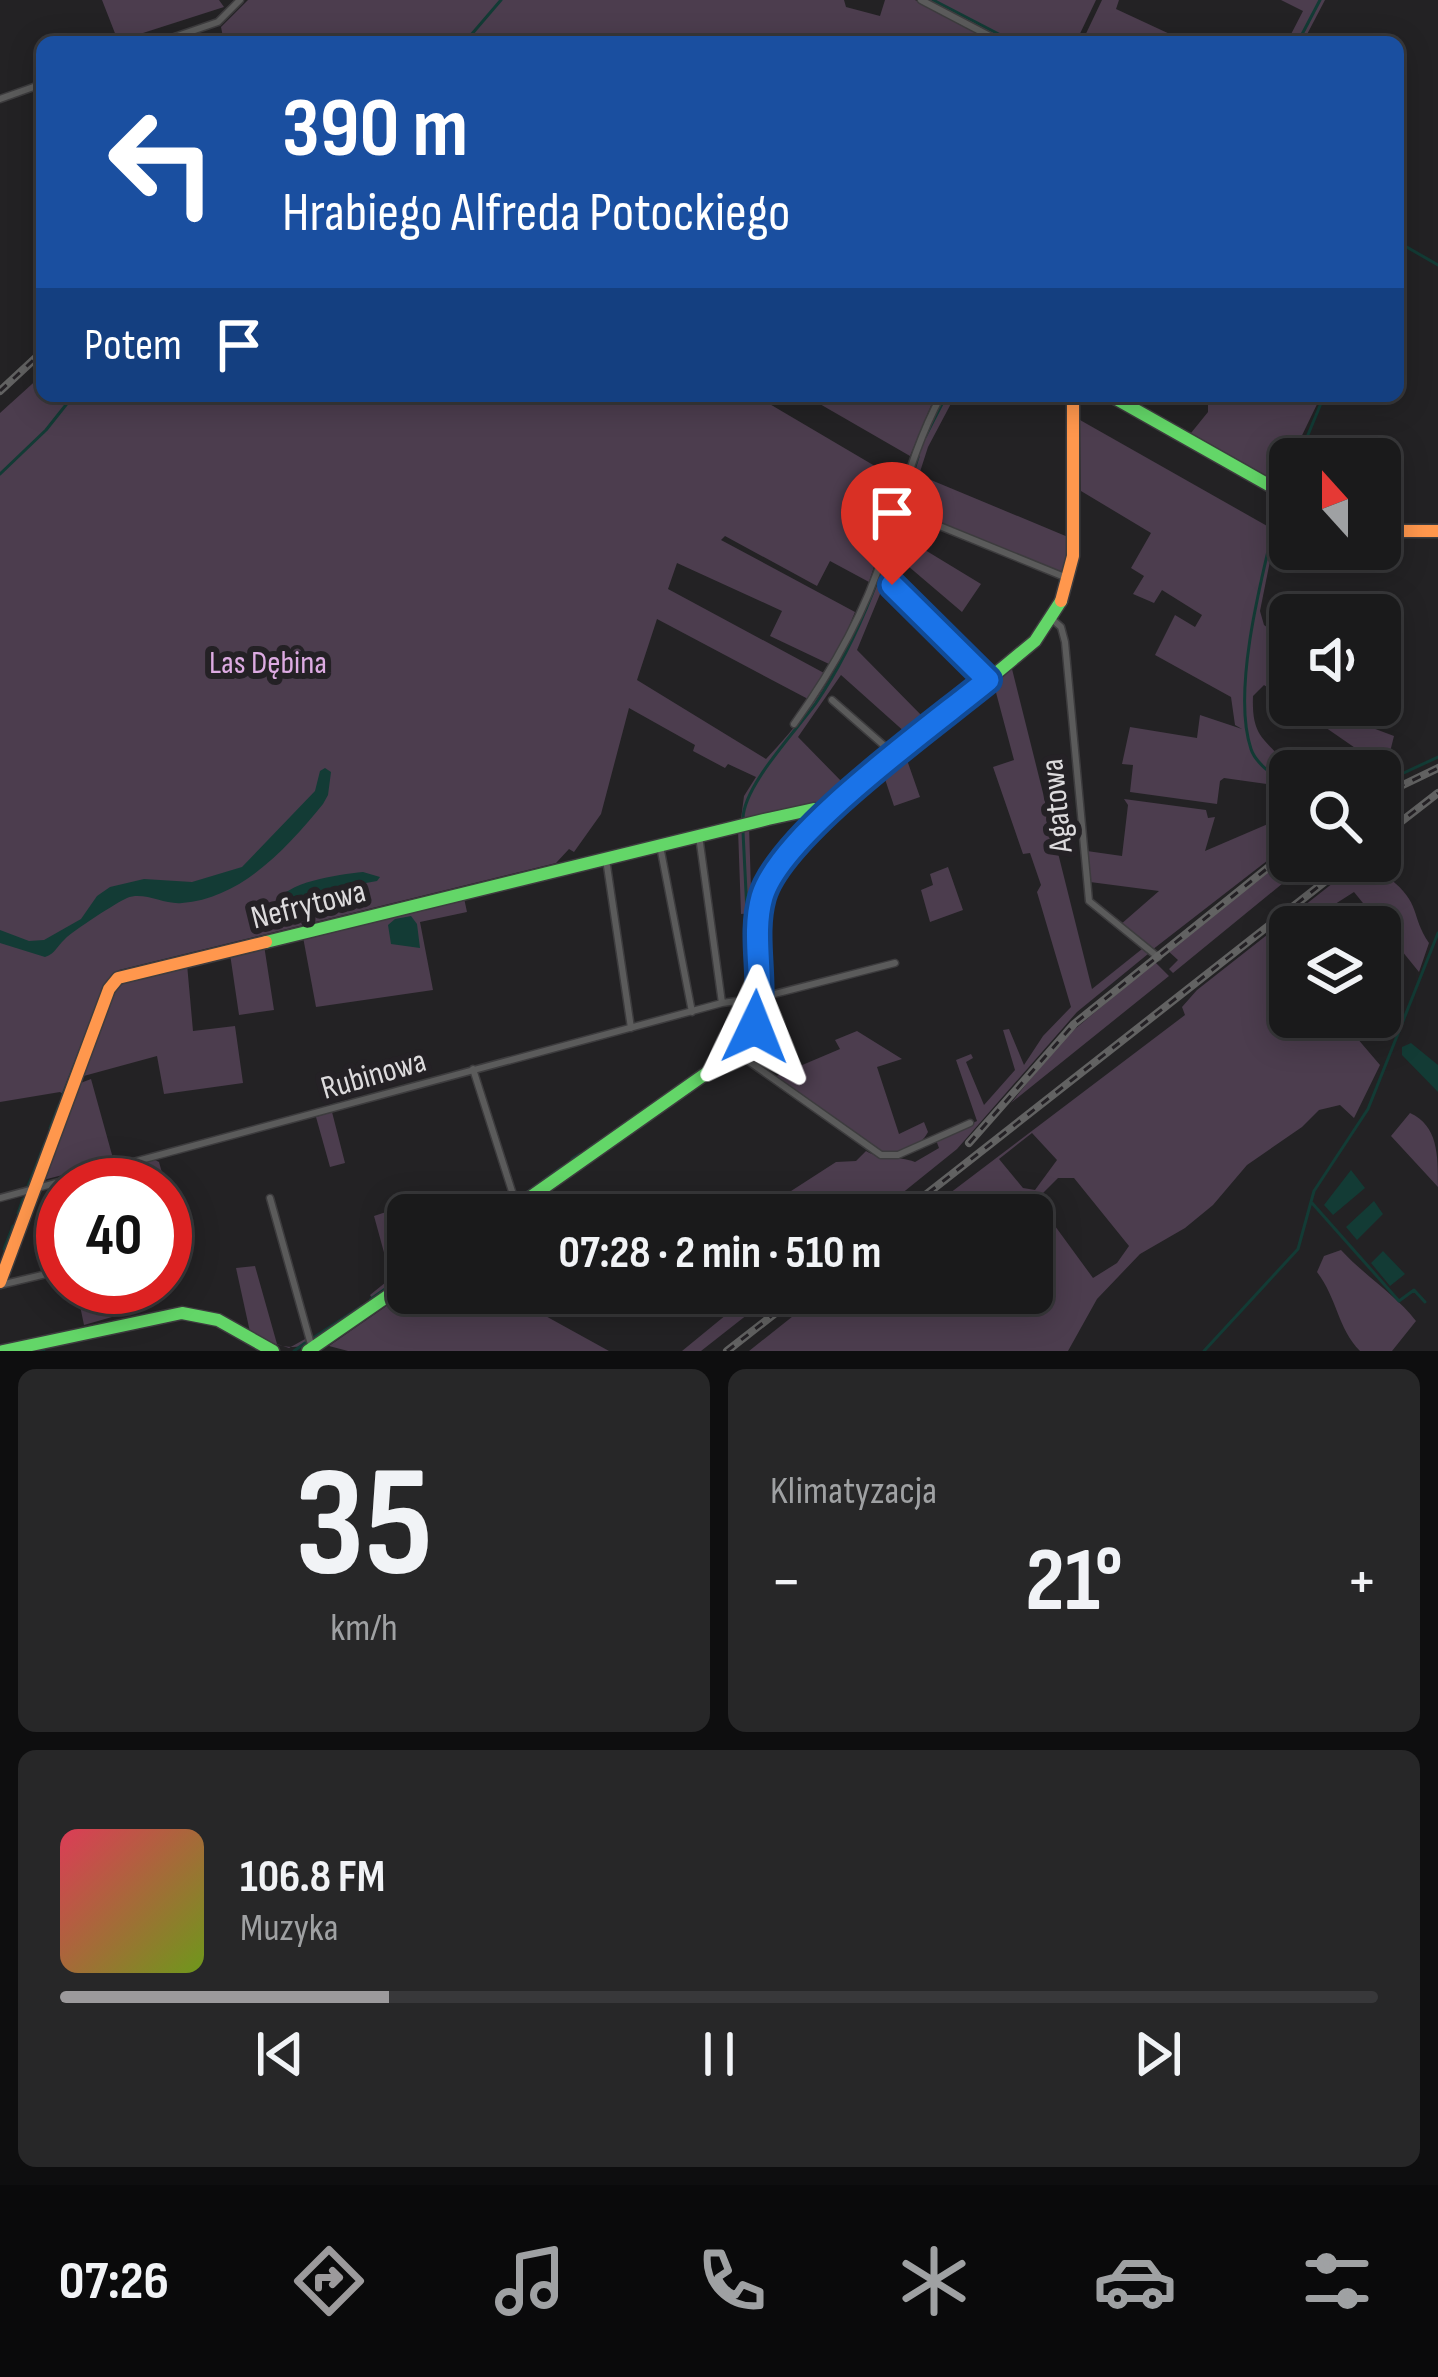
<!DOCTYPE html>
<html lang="pl">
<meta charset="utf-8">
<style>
body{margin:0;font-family:"Sofia Sans Condensed",sans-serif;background:#272728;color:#f1f3f6;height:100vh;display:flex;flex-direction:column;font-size:45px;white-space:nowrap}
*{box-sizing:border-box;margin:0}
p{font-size:39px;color:#9fa1a3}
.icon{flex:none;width:66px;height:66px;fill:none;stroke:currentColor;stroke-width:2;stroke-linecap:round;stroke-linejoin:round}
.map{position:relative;height:1351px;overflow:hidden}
.drawer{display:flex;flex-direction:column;gap:18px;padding:18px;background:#0e0e0f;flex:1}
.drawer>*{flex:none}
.top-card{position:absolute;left:36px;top:36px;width:1368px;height:366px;border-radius:18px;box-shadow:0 6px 30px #0003,0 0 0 3px #38383a;background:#1a4fa0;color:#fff;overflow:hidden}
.needle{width:78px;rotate:339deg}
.controls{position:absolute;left:1269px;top:438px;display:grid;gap:24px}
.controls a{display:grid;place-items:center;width:132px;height:132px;border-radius:18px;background:#1a1a1b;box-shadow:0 6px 30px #0003,0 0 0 3px #38383a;font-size:60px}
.speed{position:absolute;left:36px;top:1158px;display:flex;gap:24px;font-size:60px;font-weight:700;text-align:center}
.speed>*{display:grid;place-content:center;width:156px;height:156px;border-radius:50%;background:#1a1a1b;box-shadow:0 6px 30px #0003,0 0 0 3px #38383a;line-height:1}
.speed .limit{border:18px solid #d22;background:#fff;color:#111}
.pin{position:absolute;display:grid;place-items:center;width:102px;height:102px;color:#fff;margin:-123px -51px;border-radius:50% 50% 50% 0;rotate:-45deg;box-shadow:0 0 12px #0007}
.pin .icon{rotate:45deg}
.me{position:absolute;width:132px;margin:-66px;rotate:2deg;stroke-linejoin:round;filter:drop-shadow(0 0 9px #0008)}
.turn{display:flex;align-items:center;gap:42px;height:252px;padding:0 48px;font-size:54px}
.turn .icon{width:156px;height:156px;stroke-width:2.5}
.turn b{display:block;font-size:84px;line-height:102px}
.then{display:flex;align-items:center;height:114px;padding:0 48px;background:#0003;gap:24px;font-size:45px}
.big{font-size:90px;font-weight:700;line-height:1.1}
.drawer .widget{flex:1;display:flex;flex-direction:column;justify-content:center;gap:18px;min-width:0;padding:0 42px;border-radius:18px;background:#272728}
.drawer .dial{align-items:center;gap:0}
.dial b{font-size:156px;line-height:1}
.song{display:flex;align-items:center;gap:36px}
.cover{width:144px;height:144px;border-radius:18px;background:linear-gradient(135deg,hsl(350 70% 55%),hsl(80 70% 35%))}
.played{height:12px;border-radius:6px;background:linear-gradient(90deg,#9c9a9c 25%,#38383a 25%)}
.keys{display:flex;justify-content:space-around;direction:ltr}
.heat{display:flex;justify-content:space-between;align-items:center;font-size:66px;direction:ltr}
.drawer .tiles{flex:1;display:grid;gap:18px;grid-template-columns:1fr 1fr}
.widget:last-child{grid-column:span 2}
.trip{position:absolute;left:387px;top:1194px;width:666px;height:120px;border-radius:18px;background:#1a1a1b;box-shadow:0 6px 30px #0003,0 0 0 3px #38383a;font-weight:700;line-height:120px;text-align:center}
.menu{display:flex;height:192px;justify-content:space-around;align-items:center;background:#0a0a0b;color:#9fa1a3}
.menu .icon{width:84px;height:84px}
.menu .current{color:#9c9a9c}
.menu b{font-size:54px;color:#f1f3f6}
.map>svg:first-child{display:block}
</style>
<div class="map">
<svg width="1438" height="1351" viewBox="0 0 1438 1351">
<rect width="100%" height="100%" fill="#232224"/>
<path fill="#4c3d4e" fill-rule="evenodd" d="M102,0h117l5,7 -106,34z
M248,0h596l2,7 34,9 5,-16h30l78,42h-769l-3,-15z
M929,0h167l-20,42h-68z
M1102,0h17l-3,9 71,33h-61l-10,-8 -16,-1 -6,9h-12z
M1281,0h44l-22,42h-16l16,-31z
M42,375v21h714l146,86 -33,100 -39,-21 -13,25 -92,-50 -4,4 134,72 -19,46 -7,6 -59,-28 12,-25 -105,-48 -9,26 156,84 -16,26 -151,-80 -20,61 129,79c29,-31 58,-66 77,-104 41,-83 60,-175 100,-259h12l-27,51 -9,28 149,62 -2,37 -158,-64 -6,26 79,48 -19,28 -54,-46 -5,4 -11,-5 -35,85 69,70 -19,14 -66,-59 -43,62 46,47 -22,18 -81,17 3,-23 12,-19 -28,-13 -3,4 -32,-17 2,-6 -66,-37 -28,106 -27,38 -5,-3 -13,14 -437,107 -18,23 -34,104 -7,-5 -60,10v-689z
M806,396h129l-25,60z
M1200,396h121l-42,87 -88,-50 17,-21v-8z
M1080,420l196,111 -16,80 4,14 18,13 8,15v50l-26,-18 -11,11c-2,50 19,41 35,76 4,8 2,20 2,29l-17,-16 -49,-7 -4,3 -3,23 -87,-12 3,-27 -11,-1 8,-37 67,11 3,-23 42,14 -7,-4 -4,-28 -76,-42 20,-40 20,12 7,-12 -40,-25 -8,13 -21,-9 11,-18 -13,-8 20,-35 -70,-42z
M1012,669l80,320 50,-40 6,5 -71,58 -120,137 -82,66h-121l82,-53 20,-1 10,-10c17,10 31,4 49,11l24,-14 -3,-8 41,-19 -21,-61 15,-6 2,4 -7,4 18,43 31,-35 -12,-40 6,-1 15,36 19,-29 28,-29 -34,-115 4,-7 -11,-32 -7,1 -30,-87 21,-7 -20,-75z
M1293,705h51l18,19 32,12 -7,28 -13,-3z
M907,760l13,37 -26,9 -9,-27z
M1124,799l82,11 2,8 7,-1 -10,34 72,-31 13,-13v36l-138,107 -32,-25 39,-34 -69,-9 -3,-31 35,5 6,-51z
M749,826l2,63 20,-35 5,5 -11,17 -12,37 -12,1 -3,-85z
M1290,853v8h20l-137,112 -4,-4 9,-9 -11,-10z
M1387,859l5,13 -3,6c33,26 21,37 40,65l-10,29 -65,-80 -55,35h-9v90h49l41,48 -26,53 -14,-13 -21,5 -17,17 -55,38 -34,40 -28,23 -45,26 -43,45 -29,52h-319l73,-58h210v-78h-111l264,-200 -3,-8 15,-17 164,-129h10l6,5zM1032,1133l25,27 -22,30 -12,-2 -24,-29zM1058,1178h16l55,68 -12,17 -24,15 -57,-78z
M948,867l15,43 -33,12 -9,-32 12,-5 -3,-11z
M464,898l3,14 -47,10 13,68 -117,17 -13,-70z
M264,945l10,65 -35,5 -9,-61z
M1155,962l14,14 -158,127 52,-64z
M187,964l6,67 42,-5 8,57 -79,11 -7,-38 -77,21 34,-87 8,-10z
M857,1031l45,28 -25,8 22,67 25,-12 4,10c-9,17 -29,22 -46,21l-108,-76 66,-28 -5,-9z
M91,1079l23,83 -71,18 35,-96z
M332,1112l13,51 -15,4 -14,-50z
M1410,1113c28,13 28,41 28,74l-47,-51z
M155,1160l4,2 14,50 10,-3 6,21 -24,4v-49h-84l-2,-5z
M401,1207l7,26v44l-34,24 -4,-6 21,-17 -17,-62z
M1341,1250c24,26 54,44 75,71l-24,30h-32c-22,-22 -23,-53 -43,-79l7,-16z
M255,1266l22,78 12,4 16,-9 2,6c-21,6 -39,-3 -57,-13l-14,-64z
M104,1288l8,29 -28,8 -6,-29z
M408,1291l32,2 31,17 11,-17h22l105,58h-261l-19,-5z
M732,1293h43l-74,58h-19l50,-41 -10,-10z"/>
<path fill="#133b35" d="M325,768l6,4 -3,23 -5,9c-36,44 -81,94 -141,99 -18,2 -38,-12 -55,-5 -11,5 -53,32 -62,41 -9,8 -9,14 -20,18l-45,-14v-13l29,11 15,-1 37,-21 16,-23 13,-9 34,-8 48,3 50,-15 73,-76 5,-20z
M363,872l17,5 -3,4 -56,10 -39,16 -8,-2c12,-24 63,-30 89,-33z
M411,916l6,8 3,24 -29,-4 -3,-19 7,-6z
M1411,1043l27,22v27l-36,-37v-8z
M1351,1170l14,18 -32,27 -9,-10z
M1374,1201l9,13 -26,26 -11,-13z
M1383,1251l22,23 -15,12 -19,-23z"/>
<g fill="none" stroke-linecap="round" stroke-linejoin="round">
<path stroke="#133b35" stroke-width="3" d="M933,0l81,42
M465,42l36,-42
M1298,42l22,-42
M1398,242l40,23
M925,437l21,-41
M1298,459l26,-63
M0,474l46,-44 27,-34
M1285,486l5,-10
M1281,497c-15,64 -51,190 -30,252 5,16 26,28 39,39
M1380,784l58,-27
M743,819c0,-33 53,-88 73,-116 51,-75 75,-160 102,-246
M743,832l4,80
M748,911l25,-53
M749,931l1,25
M750,968l1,25
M731,1049l13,-15 7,-31
M708,1066l18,-13
M674,1089l24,-16
M62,1097l37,-94
M50,1128l9,-23
M610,1134l57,-40
M589,1148l14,-9
M572,1159l8,-5
M28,1186l17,-43
M519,1198l43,-31
M1312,1203l87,98 15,-11 11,12
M18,1213l5,-14
M492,1215l18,-11
M4,1249l9,-23
M371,1299l37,-26
M313,1338l49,-32
M41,1351h3
M294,1351l11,-8
M1204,1351l94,-102 16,-58 54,-82 70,-176"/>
<defs>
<path id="street" d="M921,0l80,42
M160,42l58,-20 22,-22
M0,99l42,-15
M915,516l152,62
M897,571l-5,14 96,95
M1053,620l8,7 4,15 24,259 69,56
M832,700l64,56
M794,724c38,-53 70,-109 90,-172 18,-54 30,-106 57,-156
M699,836l23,167
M660,846l32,166
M606,859l25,169
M737,1053l144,102h17l72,-32
M473,1069l44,138
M0,1198l722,-195 37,-5 136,-35
M270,1198l42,150
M0,1285l63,-15"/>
<path id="fast" d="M1111,396l179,101
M266,942l502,-123 46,-10 13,6
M505,1215l240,-169 14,-38 2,-105 6,-20 18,-29 38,-37 212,-176 26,-40
M3,1351l179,-38 36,7 55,31
M308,1351l100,-69"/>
<path id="slow" d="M1380,531h58
M1061,601l12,-45v-160
M0,1282l109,-293 9,-11 148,-36"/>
</defs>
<use href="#street" stroke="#3d3c3e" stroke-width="9"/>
<use href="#fast" stroke="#3d3c3e" stroke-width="15"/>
<use href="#slow" stroke="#3d3c3e" stroke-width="15"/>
<use href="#street" stroke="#5b5b5b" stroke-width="6"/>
<use href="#fast" stroke="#63d668" stroke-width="12"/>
<use href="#slow" stroke="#ff974d" stroke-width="12"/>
<defs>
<path id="rail" d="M0,391l42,-39
M1380,796l58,-28
M1380,838l58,-45
M969,1143l105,-119 216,-174
M900,1215l451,-354
M727,1351l74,-58"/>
</defs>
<use href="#rail" stroke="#626262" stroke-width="8"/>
<use href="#rail" stroke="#242125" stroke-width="3" stroke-dasharray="9" stroke-linecap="butt"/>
</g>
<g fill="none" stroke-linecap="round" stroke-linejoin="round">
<defs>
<path id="route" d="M755,1027c12,-42 -5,-87 7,-130 18,-63 170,-171 226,-217l-96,-95"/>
</defs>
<use href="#route" stroke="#114b97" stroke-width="30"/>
<use href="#route" stroke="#1a73e8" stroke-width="21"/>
</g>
<g text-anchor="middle" stroke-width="12" stroke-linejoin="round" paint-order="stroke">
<g font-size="33" fill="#ddabe2" stroke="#242125">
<text x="268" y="673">Las Dębina</text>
</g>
<g font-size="33" fill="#dddbdd" stroke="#242125">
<text transform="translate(1055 806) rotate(-96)" y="12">Agatowa</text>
<text transform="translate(308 903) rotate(-14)" y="12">Nefrytowa</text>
<text transform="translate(373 1073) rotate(-16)" y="12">Rubinowa</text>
</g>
</g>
</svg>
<div class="controls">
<a><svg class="needle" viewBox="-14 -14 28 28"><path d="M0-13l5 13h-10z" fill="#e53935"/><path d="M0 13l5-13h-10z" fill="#9fa1a3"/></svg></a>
<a><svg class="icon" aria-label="sound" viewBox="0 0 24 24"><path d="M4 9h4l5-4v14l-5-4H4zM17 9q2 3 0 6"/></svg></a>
<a><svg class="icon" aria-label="search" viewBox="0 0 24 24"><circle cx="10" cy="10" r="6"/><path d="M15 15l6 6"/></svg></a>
<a><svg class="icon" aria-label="layers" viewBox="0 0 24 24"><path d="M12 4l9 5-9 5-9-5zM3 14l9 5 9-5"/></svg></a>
</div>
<div class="speed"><div class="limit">40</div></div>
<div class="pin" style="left:892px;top:585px;background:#d93025"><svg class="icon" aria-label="arrive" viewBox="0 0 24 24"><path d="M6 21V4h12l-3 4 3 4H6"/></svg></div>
<svg class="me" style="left:755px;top:1027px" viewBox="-20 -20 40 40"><path d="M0-17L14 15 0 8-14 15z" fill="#1a73e8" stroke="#fff" stroke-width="4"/></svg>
<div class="trip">07:28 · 2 min · 510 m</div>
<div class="top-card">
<div class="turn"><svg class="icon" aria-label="left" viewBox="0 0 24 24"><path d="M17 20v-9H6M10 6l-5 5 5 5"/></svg><div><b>390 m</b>Hrabiego Alfreda Potockiego</div></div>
<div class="then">Potem<svg class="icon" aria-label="arrive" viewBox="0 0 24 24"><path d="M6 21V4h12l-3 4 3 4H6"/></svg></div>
</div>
</div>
<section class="drawer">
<div class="tiles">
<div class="widget dial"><b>35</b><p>km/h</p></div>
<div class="widget"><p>Klimatyzacja</p>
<div class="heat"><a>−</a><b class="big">21°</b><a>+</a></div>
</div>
<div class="widget">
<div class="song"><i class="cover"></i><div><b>106.8 FM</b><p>Muzyka</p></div></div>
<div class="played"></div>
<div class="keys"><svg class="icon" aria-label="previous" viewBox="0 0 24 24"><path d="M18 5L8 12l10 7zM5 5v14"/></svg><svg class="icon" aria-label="pause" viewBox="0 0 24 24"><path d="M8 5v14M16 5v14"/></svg><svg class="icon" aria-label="next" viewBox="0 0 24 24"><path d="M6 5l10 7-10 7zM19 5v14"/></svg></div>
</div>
</div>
</section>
<nav class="menu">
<b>07:26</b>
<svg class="icon current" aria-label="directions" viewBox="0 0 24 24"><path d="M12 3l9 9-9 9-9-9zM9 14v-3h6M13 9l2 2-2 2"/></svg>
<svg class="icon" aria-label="music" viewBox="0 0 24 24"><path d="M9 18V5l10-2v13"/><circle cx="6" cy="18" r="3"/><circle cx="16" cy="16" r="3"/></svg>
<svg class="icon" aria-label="phone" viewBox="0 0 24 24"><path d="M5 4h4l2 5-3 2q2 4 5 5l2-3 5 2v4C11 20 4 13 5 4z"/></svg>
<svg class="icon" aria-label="climate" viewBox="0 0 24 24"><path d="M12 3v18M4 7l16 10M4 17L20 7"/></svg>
<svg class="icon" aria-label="car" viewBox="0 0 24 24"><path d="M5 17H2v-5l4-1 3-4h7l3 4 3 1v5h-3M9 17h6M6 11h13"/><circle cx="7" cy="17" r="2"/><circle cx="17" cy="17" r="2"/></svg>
<svg class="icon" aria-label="filters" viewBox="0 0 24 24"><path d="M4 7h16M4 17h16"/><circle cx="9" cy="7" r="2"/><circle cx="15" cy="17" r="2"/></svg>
</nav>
